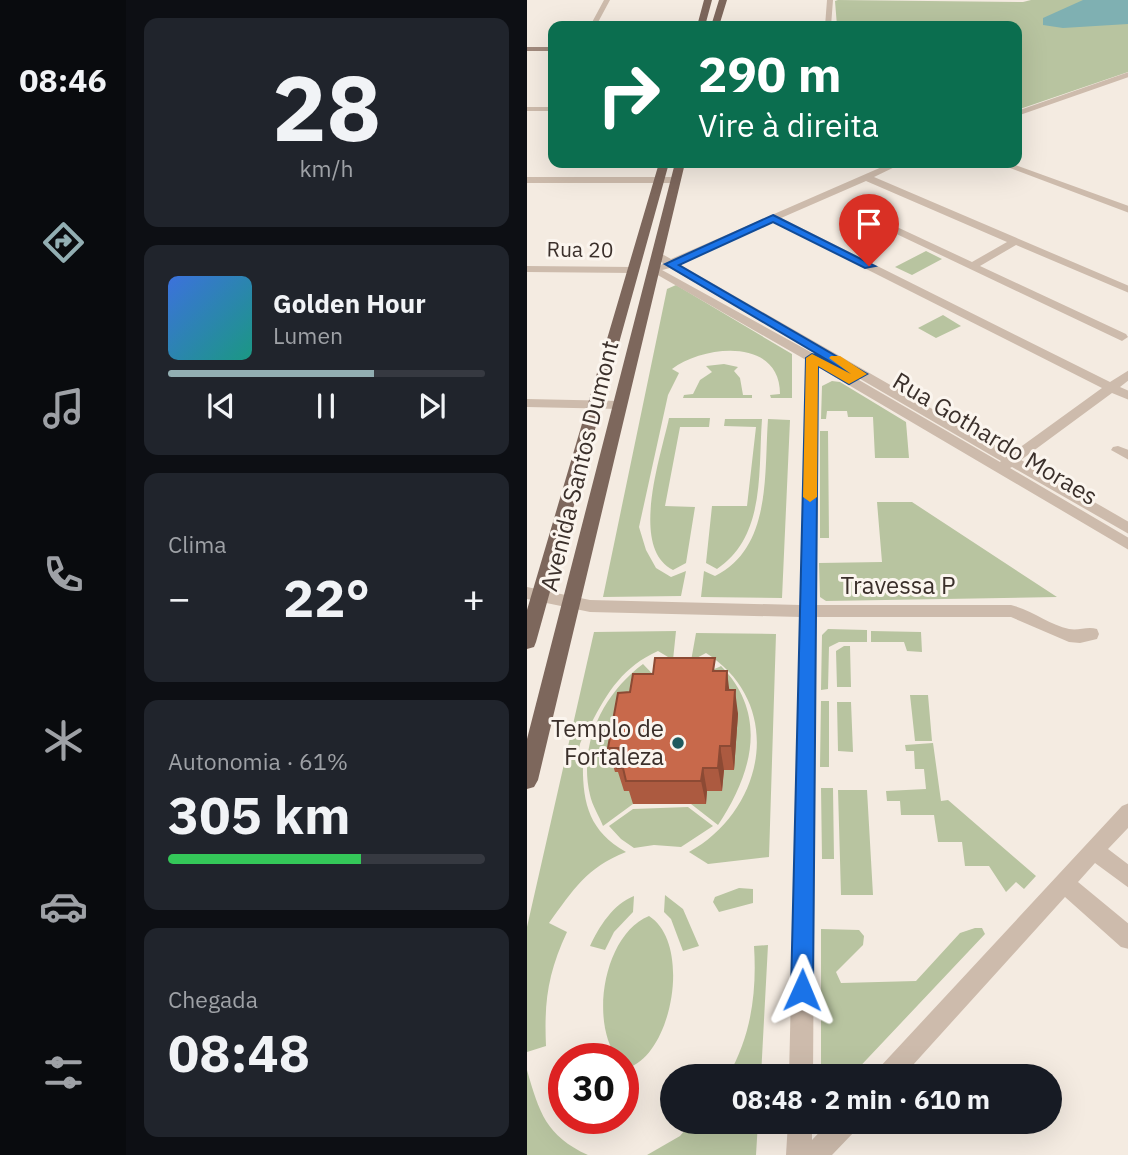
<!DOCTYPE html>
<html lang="pt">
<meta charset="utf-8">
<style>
body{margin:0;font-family:"IBM Plex Sans",sans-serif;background:#20242c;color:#f1f3f6;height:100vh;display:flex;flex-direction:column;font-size:26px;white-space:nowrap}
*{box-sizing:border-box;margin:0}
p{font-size:23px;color:#9ea1a6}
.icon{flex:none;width:38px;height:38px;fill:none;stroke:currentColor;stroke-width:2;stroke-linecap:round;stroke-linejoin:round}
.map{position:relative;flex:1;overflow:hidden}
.panel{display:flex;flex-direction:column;gap:18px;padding:18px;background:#0d0f14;width:401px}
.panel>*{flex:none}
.top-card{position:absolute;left:21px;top:21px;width:474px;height:147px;border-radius:14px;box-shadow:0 7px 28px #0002;background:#0b6e4f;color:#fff;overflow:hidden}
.speed{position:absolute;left:21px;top:1043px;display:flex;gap:14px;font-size:35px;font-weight:700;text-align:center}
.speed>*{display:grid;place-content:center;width:91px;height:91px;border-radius:50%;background:#171b24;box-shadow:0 7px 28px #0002;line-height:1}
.speed .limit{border:10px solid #d22;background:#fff;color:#111}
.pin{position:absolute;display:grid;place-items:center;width:60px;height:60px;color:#fff;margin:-72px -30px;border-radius:50% 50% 50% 0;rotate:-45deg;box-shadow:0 0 7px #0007}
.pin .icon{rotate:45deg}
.me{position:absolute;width:77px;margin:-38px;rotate:1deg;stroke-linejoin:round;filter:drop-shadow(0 0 5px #0008)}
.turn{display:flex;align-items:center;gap:24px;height:147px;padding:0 35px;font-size:32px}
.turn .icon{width:91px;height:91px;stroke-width:2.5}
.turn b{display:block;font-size:49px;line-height:60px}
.big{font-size:52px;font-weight:800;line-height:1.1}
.panel .widget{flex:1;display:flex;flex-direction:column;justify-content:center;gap:10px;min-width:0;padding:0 24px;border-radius:14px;background:#20242c}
.panel .dial{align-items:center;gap:0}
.dial b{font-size:91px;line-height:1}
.song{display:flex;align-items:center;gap:21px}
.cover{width:84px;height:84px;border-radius:10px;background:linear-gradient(135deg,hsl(220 70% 55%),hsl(170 70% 35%))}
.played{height:7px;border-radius:4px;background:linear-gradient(90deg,#92aeb2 65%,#363941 65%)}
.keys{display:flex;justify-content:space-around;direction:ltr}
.heat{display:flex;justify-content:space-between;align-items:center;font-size:38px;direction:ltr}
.charge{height:10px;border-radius:5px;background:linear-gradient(90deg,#34c759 61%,#363941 0)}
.trip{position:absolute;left:133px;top:1064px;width:402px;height:70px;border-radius:35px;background:#171b24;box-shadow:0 7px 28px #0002;font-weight:800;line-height:70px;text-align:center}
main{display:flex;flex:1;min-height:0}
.tab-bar{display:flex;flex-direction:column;width:126px;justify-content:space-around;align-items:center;background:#090b0e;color:#9ea1a6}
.tab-bar .icon{width:49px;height:49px}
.tab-bar .on{color:#92aeb2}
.tab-bar b{font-size:32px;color:#f1f3f6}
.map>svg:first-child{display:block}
</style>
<main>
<nav class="tab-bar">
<b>08:46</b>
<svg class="icon on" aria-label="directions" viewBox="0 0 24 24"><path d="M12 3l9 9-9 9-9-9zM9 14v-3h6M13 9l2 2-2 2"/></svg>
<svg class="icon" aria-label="music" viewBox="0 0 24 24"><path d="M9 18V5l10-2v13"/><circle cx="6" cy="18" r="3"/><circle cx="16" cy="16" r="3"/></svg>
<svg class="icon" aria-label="phone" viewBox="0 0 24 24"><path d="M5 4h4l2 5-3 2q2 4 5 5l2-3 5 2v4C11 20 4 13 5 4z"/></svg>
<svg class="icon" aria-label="climate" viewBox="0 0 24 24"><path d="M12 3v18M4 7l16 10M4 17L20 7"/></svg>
<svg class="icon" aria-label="car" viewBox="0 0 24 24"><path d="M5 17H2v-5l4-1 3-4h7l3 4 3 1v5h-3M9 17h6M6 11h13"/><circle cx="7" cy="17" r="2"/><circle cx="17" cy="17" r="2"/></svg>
<svg class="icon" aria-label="filters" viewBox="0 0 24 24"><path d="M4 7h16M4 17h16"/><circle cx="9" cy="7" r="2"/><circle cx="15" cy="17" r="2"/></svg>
</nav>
<section class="panel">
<div class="widget dial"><b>28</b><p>km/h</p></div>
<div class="widget">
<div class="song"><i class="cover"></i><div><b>Golden Hour</b><p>Lumen</p></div></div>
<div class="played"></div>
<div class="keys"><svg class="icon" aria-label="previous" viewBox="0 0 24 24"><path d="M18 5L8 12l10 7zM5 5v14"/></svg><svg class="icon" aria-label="pause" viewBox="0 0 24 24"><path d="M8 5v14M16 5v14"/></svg><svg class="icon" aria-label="next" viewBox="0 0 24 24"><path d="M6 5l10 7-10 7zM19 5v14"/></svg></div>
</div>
<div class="widget"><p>Clima</p>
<div class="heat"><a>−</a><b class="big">22°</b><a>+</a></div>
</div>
<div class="widget"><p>Autonomia · 61%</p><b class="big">305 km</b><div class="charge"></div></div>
<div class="widget"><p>Chegada</p><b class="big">08:48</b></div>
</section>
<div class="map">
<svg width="602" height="1155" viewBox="0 0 602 1155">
<rect width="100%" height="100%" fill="#f4ebe1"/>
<path fill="#b8c4a0" d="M504,0h97v72l-111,38v-84h-180l-2,-25 3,-1 185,2z
M399,251l16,8 -30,16 -17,-8z
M149,285l116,69v44h-21l-1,-3 10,-1c0,-57 -76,-49 -108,-25l7,4 -11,22 -29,132 7,23 10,18 15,9 15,-6 -5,25 -78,1 64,-308z
M416,315l18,11 -25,12 -18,-10z
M197,364l14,3 -4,4 6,7 3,17h9v3h-69l1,-3 9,-1 7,-14 12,-8 -6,-6z
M305,381l8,1 66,40 3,36h-34l-2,-41h-25l-1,-6h-20l-1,8h-5l1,-33z
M142,418h41l-1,9h-29l-15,79 30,1 -9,56 -13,7c-44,-22 -12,-114 -4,-152z
M198,419h37c-4,52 4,117 -45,150l-11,-6 6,-57h35l9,-79 -32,-1z
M241,419l22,1 -8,178 -81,-1 3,-26 11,5c57,-28 49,-103 53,-157z
M293,431h8l1,107h-9z
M350,502h35l145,95 -231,4 -6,-4 -1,-34 63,-1z
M301,629l39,1v12h-28l-10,5 -1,42 -7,1 1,-55z
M149,631l-3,29 -15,-9c-34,15 -51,41 -67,73 -5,11 -13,16 -12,30l4,4c-1,42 4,72 43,94 -40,16 -52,37 -77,71l18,9c-19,41 -23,69 -21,114l-19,6v-125l67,-295z
M344,631l50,1 1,20 -15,-1 -3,-9h-33z
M169,633l80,1 -7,223 -61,7 -19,-12c76,-42 97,-148 17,-199l-15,8z
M317,646h6l1,41h-14l-1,-36z
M116,664c5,5 10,12 18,14 11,3 50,-6 60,-12 48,49 31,108 -3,159l-27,-21h15l1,-13h15l2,-21 10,-1 -107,3 -3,19h11l-2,13 -30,22c-4,-10 -11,-21 -13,-31 -12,-51 13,-101 53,-131z
M383,695h18l4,46h-17z
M294,701h8v66h-9z
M310,702h14l2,50 -15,-1z
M406,743l8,58 7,-1 88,76 -12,13 -8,-7 -10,10 -17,-26h-24l-3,-24h-24l-4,-27h-33l-1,-14h-13l-1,-10 40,-2 -2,-20h-9l-1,-18h-8l-1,-6z
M294,788h12l1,71h-12z
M311,790h29l6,105h-32z
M161,807l25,19 -32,21 -27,-2 -20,3 -13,-9 -12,-13 24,-17z
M212,888l14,1v14l-34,9 -6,-10 2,-5z
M138,895l18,14 16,37 -16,5 -12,-32 -7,-7z
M107,896l-1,16 -19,20 -9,18 -15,-4c9,-19 23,-42 44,-50z
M122,916c43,27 24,137 -21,152l-5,-3v-6h-5c-29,-37 -14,-125 31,-143z
M448,928h7l3,6 -134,142h-27l-3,-9v-138l38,1 5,6 -1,9 -27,27 5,11 75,-2 44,-48z
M241,945l-7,131h-33c23,-40 29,-83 26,-130z
M0,1070c12,42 19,66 61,85h-61z
M165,1122h66l-2,33h-109l33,-19z"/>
<path fill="#7fb0b2" d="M556,0h45v24l-65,4 -20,-3v-7z"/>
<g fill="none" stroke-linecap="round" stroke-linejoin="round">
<path fill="#cdbbac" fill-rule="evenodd" d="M77,0h6l-14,26h-6z
M300,0h6l-2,26h-6z
M602,72v5l-112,39v-5z
M0,107h26v4h-26z
M364,163h12l-29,14 255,109v7l-113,-48 -36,21 146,68 2,3 -6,4 -274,-130v-4h6l118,55 35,-20 -141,-61 -85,37 329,164 19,-12v10l-9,7 9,4v9l-17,-7 -91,67 108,62v12l-117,-67 -2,1 119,70v12l-311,-183 -2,238h195c21,5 39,20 58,24 10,2 18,-3 28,0l2,5 -2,5 -17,4 -11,-1 -58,-25h-195l-3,459h-24l11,-459 -210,-5 -63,-13v-12l63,13 210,5 6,-245 -157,-90 5,-3 4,1 5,-5 -9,-5v-4h8l9,5zM246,222l329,166 -91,66 -332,-190zM143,268l331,193 -1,1 -184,-107 -154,-85z
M470,163h13l119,43v7z
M0,177h149l5,3 -5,3h-149z
M0,266l106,1 5,3 -5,3 -106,-1z
M0,399l93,2 6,4 -6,4 -93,-2z
M591,446l11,4v10l-18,-10 2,-3z
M602,803v24l-21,22 21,16v23l-34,-25 -17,19 51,42v25l-8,-2 -56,-50 -162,179h-28l4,-8 243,-262z
M261,1122h24v18l17,-18h29l-3,9 -23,24h-46z"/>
<path fill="#a18a7d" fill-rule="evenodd" d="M0,47h26v4h-26z"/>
<path fill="#7d675c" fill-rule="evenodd" d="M177,0h8l-7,26h-8z
M192,0h8l-8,26h-8z
M132,163h10l-133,479 -2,5 -7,2v-39z
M148,163h10l-147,617 -4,7 -7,2v-50z"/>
</g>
<path fill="#ac5a40" d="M189,671l14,19 8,24 -4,56h-10l-2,21h-15l-1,13h-73l-4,-13h-5l-6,-19h-3l-7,-24 22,-56 23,-18z"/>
<path fill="#8c4a34" d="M200,671l3,25 -4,-6z
M208,690l3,24 -4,56 -3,-24z
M193,746l4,24 -2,21 -4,-23z
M176,768l4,23 -1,13 -5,-23z"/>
<path fill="#c8694b" stroke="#8c4a34" stroke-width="2" d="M128,658h60l-2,13h14l-1,19h9l-4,56h-11l-2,22h-15l-2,13h-75l-3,-13h-6l3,-20h-12l10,-55 12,-1 3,-18h20z"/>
<path fill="#1a73e8" stroke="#114b97" stroke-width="2" d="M246,215l102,51 -10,2 -92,-46 -94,43 188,109 -18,10 -31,-18 -5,624 -3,8 -8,3 -8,-3 -3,-8 15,-632 6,-4 4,1 35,19 -186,-110z"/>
<path fill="#f59e0b" d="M285,354l39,20 -22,-16 2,-2h9l27,18 -18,10 -31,-18 -1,131 -7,5 -7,-5 3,-139z"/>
<circle fill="#1f5a5e" stroke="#fbf5ee" stroke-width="2.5" cx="151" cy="743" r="7"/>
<g text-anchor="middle" stroke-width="6" stroke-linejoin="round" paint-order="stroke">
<g font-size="21" fill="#3b302b" stroke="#fbf5ee">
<text transform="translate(53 250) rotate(1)" y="7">Rua 20</text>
</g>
<g font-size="24" fill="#3b302b" stroke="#fbf5ee">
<text transform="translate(468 439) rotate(31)" y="8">Rua Gothardo Moraes</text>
<text transform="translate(53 466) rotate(-76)" y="8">Avenida Santos Dumont</text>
<text x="371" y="594">Travessa P</text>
</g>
<g font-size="24" fill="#3b302b" stroke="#fbf5ee" text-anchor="end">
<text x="137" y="737">Templo de<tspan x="137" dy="28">Fortaleza</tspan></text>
</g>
</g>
</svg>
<div class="speed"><div class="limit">30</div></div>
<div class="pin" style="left:342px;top:266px;background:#d93025"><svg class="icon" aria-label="arrive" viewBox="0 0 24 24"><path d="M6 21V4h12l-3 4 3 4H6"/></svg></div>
<svg class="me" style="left:275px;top:990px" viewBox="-20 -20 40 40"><path d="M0-17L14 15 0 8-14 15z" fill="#1a73e8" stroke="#fff" stroke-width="4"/></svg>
<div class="trip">08:48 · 2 min · 610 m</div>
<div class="top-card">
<div class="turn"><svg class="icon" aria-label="right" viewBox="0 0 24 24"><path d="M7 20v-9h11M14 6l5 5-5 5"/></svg><div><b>290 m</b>Vire à direita</div></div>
</div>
</div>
</main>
